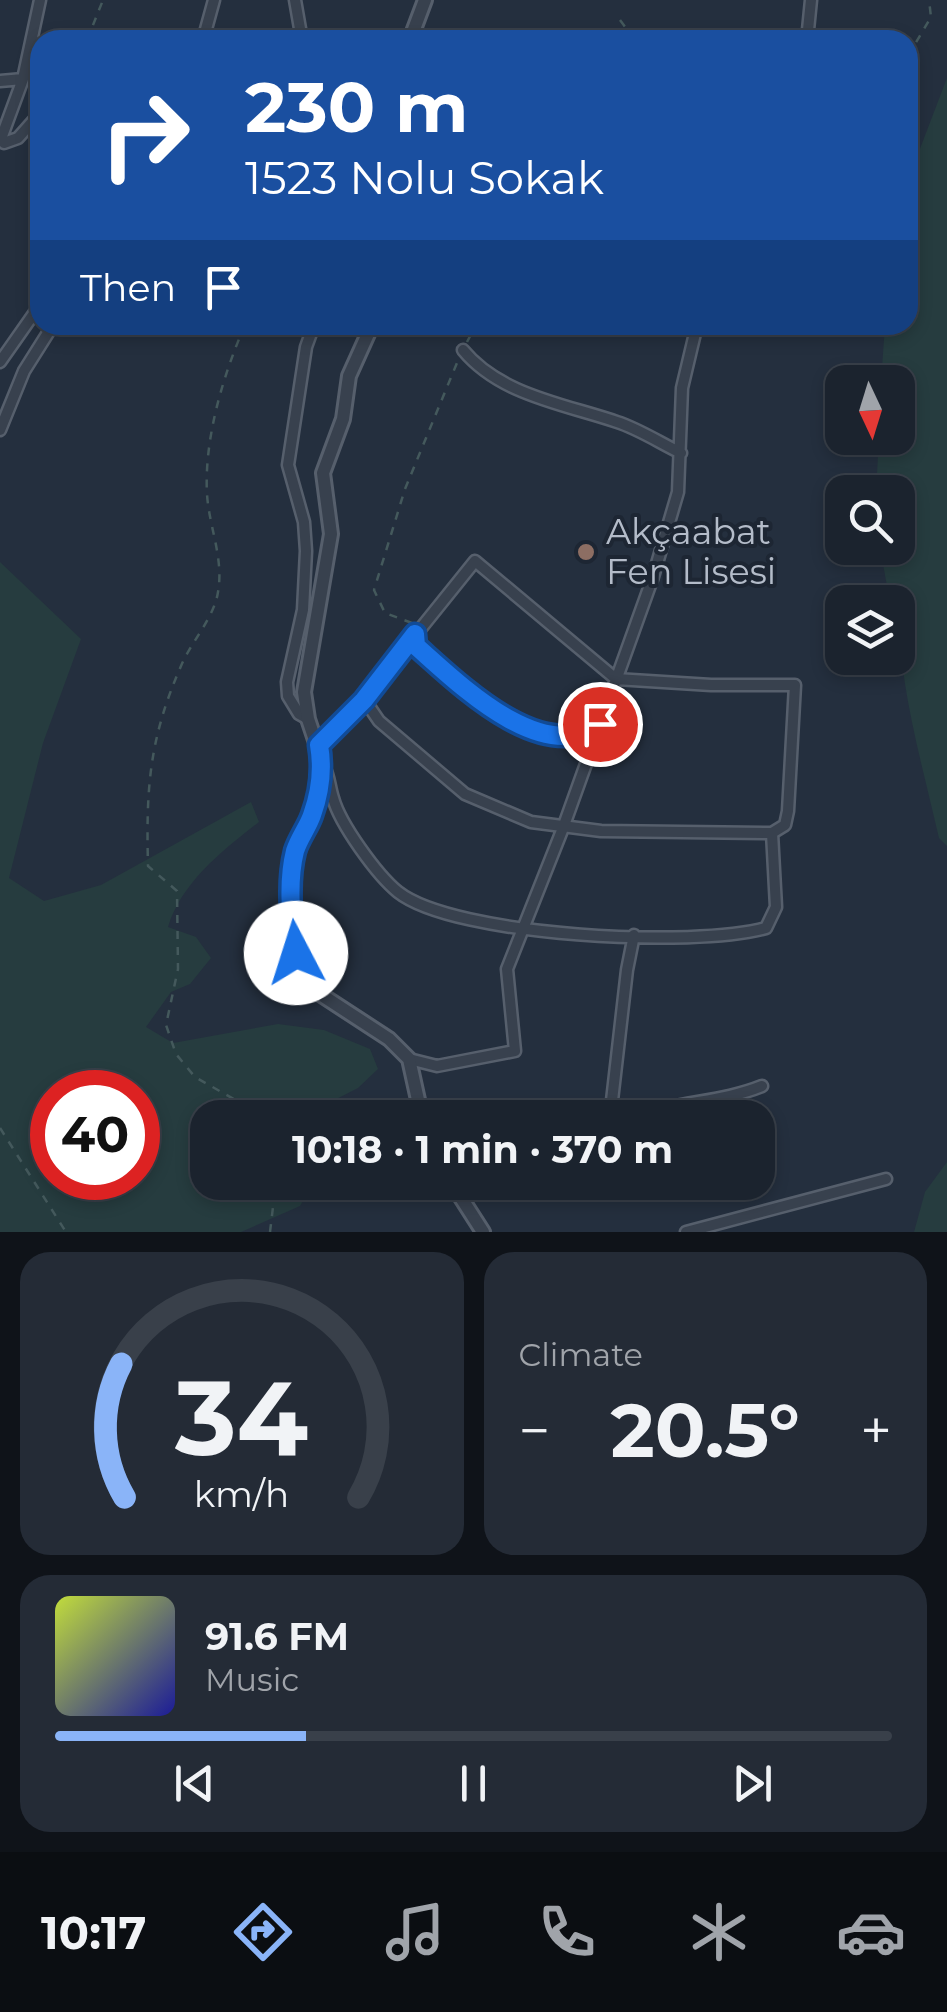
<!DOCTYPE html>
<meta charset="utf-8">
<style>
body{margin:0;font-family:Montserrat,sans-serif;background:#242b36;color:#f1f3f6;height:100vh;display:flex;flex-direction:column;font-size:38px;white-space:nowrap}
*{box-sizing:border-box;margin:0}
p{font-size:32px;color:#a0a4aa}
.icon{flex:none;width:55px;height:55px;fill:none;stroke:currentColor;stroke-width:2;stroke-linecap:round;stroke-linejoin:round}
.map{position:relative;height:1232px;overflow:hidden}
.panel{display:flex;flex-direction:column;gap:20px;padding:20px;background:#0f1319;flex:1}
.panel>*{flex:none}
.guide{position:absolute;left:30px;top:30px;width:888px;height:305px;border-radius:30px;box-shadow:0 5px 15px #0003,0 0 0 2px #39404a;background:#1a4fa0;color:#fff;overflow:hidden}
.needle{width:65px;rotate:176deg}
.tools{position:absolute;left:825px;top:365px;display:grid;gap:20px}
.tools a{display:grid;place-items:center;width:90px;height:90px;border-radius:20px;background:#1b232e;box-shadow:0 5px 15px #0003,0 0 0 2px #39404a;font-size:50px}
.speed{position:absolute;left:30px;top:1070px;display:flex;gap:20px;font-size:50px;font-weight:700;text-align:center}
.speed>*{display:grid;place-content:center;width:130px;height:130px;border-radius:50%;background:#1b232e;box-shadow:0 5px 15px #0003,0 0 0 2px #39404a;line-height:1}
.speed .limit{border:15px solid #d22;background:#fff;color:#111}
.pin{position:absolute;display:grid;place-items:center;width:85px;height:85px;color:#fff;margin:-42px;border:5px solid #fff;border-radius:50%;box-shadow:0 2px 10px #0007}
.me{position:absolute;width:110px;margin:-55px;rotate:355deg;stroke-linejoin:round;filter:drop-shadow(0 0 8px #0008)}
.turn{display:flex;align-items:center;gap:35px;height:210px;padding:0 50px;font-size:45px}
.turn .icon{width:130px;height:130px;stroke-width:2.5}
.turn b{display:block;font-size:70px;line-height:85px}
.then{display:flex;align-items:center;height:95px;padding:0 50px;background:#0003;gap:20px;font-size:38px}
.big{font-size:75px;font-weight:700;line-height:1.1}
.panel .card{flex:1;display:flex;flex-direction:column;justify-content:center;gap:15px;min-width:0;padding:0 35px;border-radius:30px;background:#242b36}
.panel .dial{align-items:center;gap:0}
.dial svg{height:260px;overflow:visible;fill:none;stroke:#39404a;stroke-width:7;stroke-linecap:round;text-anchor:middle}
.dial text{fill:#f1f3f6;stroke:none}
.song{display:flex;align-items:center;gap:30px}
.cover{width:120px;height:120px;border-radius:15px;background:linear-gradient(135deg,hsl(70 70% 55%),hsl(240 70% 35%))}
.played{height:10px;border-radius:5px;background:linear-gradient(90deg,#8ab4f8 30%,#39404a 30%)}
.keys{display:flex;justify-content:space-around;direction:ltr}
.heat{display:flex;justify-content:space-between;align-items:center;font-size:55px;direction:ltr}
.panel .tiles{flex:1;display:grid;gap:20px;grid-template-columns:1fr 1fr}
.card:last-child{grid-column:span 2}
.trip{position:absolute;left:190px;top:1100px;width:585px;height:100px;border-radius:30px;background:#1b232e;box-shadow:0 5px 15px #0003,0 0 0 2px #39404a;font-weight:700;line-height:100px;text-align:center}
.menu{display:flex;height:160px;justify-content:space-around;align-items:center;background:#0b0e12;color:#a0a4aa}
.menu .icon{width:70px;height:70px}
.menu .on{color:#8ab4f8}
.menu b{font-size:45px;color:#f1f3f6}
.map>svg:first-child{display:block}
</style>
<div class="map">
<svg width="947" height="1232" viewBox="0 0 947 1232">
<rect width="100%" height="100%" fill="#242f3e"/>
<path fill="#263c3f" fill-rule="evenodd" d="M947,78v768l-8,-8c-18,-78 -41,-156 -41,-236h-8l-10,-54h18v-56h-22l3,-54h19v-56h-17l4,-57h23v-145z
M0,562l81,77 -38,104 -34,135 35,23 57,-16 150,-83 8,20c-37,29 -77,60 -91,105l28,10 15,21 -21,26 -19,8 -25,35 27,16 105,-19 46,6 46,19 8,20 -20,19 -57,29 -93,1v64h93l10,5 -11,19 -59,26h-241zM52,1092h86v86h-86z
M947,1162v70h-33l11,-40z"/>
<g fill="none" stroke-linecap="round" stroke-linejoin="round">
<defs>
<path id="minor" d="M295,0l7,40
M203,40l11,-40
M807,40l4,-40
M0,81l23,-2
M34,120l-16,18 -14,5 -2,-7 21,-57 17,-79
M463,350c37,45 101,54 154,72 22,7 43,21 64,31
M0,362l40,-57
M0,430l24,-59 29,-46
M415,634l1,12c42,36 126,122 184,78
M364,699l15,22 86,73 66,28 70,9 171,2
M308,719l-9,-5 -11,-18 -1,-14 16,-72 3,-59 -2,-29 -16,-57 18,-118 8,-22
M319,745l45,-46 111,-138 141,118 95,6h84l-7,126 -3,14 -13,8 4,74 -10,21c-69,20 -311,9 -368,-36 -21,-17 -58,-68 -65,-94 -4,-12 -4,-25 -11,-36
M409,1059l28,7 78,-15 -8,-82 56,-141 90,-251 25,-85 4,-104 15,-63
M610,1118l17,-148 7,-35
M634,1118c42,-17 86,-15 128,-32
M686,1232l200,-53"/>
<path id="tertiary" d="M410,40l15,-40
M372,325l-23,51 -6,43 -20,54 8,61 -27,158 4,27 14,42 -10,55 -17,35 -5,63 6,39 21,39 72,47 20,20 13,59
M451,1182l32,50"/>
</defs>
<use href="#minor" stroke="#565f6c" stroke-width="15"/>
<use href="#tertiary" stroke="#565f6c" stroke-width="18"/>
<path stroke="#44595c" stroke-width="2.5" stroke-dasharray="8 8" stroke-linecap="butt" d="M620,20l15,20
M87,40l16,-40
M908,56l23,-39 -2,-17
M245,325c-22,50 -41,114 -38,169 2,33 17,64 11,98 -4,26 -27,50 -37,74 -32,73 -35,123 -33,200l29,25 1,78 -12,56 10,29 19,23 72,41
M852,335l1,-10
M467,342l9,-17
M412,623l-27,-10 -11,-23 31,-101 54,-131
M0,1128l66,104
M270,1232l6,-50"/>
<use href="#minor" stroke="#38414e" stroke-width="10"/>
<use href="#tertiary" stroke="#38414e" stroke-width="12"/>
</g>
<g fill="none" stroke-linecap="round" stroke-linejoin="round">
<defs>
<path id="route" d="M296,953c-5,-33 -9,-70 -1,-102 4,-13 13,-24 17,-36 8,-22 11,-47 7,-70l45,-45 51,-66 1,12c42,37 126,121 184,78"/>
</defs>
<use href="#route" stroke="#114b97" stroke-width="25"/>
<use href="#route" stroke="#1a73e8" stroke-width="18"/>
</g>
<circle fill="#8d6e63" stroke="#1d2633" stroke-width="4" cx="586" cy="552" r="10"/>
<g text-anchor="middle" stroke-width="8" stroke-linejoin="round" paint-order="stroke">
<g font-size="35" fill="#b4bcc9" stroke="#1d2633" text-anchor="start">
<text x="606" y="544">Akçaabat<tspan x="606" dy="40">Fen Lisesi</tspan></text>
</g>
</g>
</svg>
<div class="tools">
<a><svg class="needle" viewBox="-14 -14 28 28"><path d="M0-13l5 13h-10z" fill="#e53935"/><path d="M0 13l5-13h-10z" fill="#a0a4aa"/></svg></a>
<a><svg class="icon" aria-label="search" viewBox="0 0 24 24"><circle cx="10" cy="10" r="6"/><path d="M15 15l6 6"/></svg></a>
<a><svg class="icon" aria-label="layers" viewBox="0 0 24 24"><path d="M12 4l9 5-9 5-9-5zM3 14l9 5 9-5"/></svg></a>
</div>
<div class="speed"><div class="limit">40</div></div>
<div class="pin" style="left:600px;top:724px;background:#d93025"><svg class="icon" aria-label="arrive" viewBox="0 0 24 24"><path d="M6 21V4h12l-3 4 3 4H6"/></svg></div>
<svg class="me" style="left:296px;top:953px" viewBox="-20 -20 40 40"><circle r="19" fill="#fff"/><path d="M0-13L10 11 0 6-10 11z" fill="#1a73e8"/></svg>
<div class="trip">10:18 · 1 min · 370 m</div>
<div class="guide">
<div class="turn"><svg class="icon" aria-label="right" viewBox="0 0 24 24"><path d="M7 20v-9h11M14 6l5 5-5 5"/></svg><div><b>230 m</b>1523 Nolu Sokak</div></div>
<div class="then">Then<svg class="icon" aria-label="arrive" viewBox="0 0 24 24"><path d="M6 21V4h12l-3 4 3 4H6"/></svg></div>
</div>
</div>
<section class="panel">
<div class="tiles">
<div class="card dial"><svg viewBox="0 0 100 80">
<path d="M14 69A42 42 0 1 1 86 69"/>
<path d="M14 69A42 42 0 0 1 13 28" stroke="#8ab4f8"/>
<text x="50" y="56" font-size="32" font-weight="700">34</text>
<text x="50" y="72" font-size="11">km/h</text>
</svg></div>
<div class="card"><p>Climate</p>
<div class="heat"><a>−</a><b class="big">20.5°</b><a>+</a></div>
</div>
<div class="card">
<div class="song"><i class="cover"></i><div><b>91.6 FM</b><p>Music</p></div></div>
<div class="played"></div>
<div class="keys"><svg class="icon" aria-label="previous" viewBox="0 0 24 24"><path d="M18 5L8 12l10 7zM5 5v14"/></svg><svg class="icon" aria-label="pause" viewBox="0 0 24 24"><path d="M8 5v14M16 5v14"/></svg><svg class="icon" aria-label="next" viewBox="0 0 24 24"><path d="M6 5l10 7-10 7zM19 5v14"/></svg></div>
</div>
</div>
</section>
<nav class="menu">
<b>10:17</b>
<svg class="icon on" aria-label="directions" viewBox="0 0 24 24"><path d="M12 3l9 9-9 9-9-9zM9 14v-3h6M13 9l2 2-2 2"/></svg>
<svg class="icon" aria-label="music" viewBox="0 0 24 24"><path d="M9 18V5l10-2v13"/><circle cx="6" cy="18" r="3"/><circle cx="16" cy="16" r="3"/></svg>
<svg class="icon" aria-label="phone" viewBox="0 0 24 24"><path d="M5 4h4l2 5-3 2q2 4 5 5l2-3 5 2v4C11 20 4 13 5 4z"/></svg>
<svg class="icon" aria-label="climate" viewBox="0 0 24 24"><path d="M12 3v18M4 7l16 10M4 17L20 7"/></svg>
<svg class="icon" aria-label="car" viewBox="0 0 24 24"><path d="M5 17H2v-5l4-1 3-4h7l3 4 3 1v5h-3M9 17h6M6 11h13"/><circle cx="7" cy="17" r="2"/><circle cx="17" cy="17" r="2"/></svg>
</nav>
